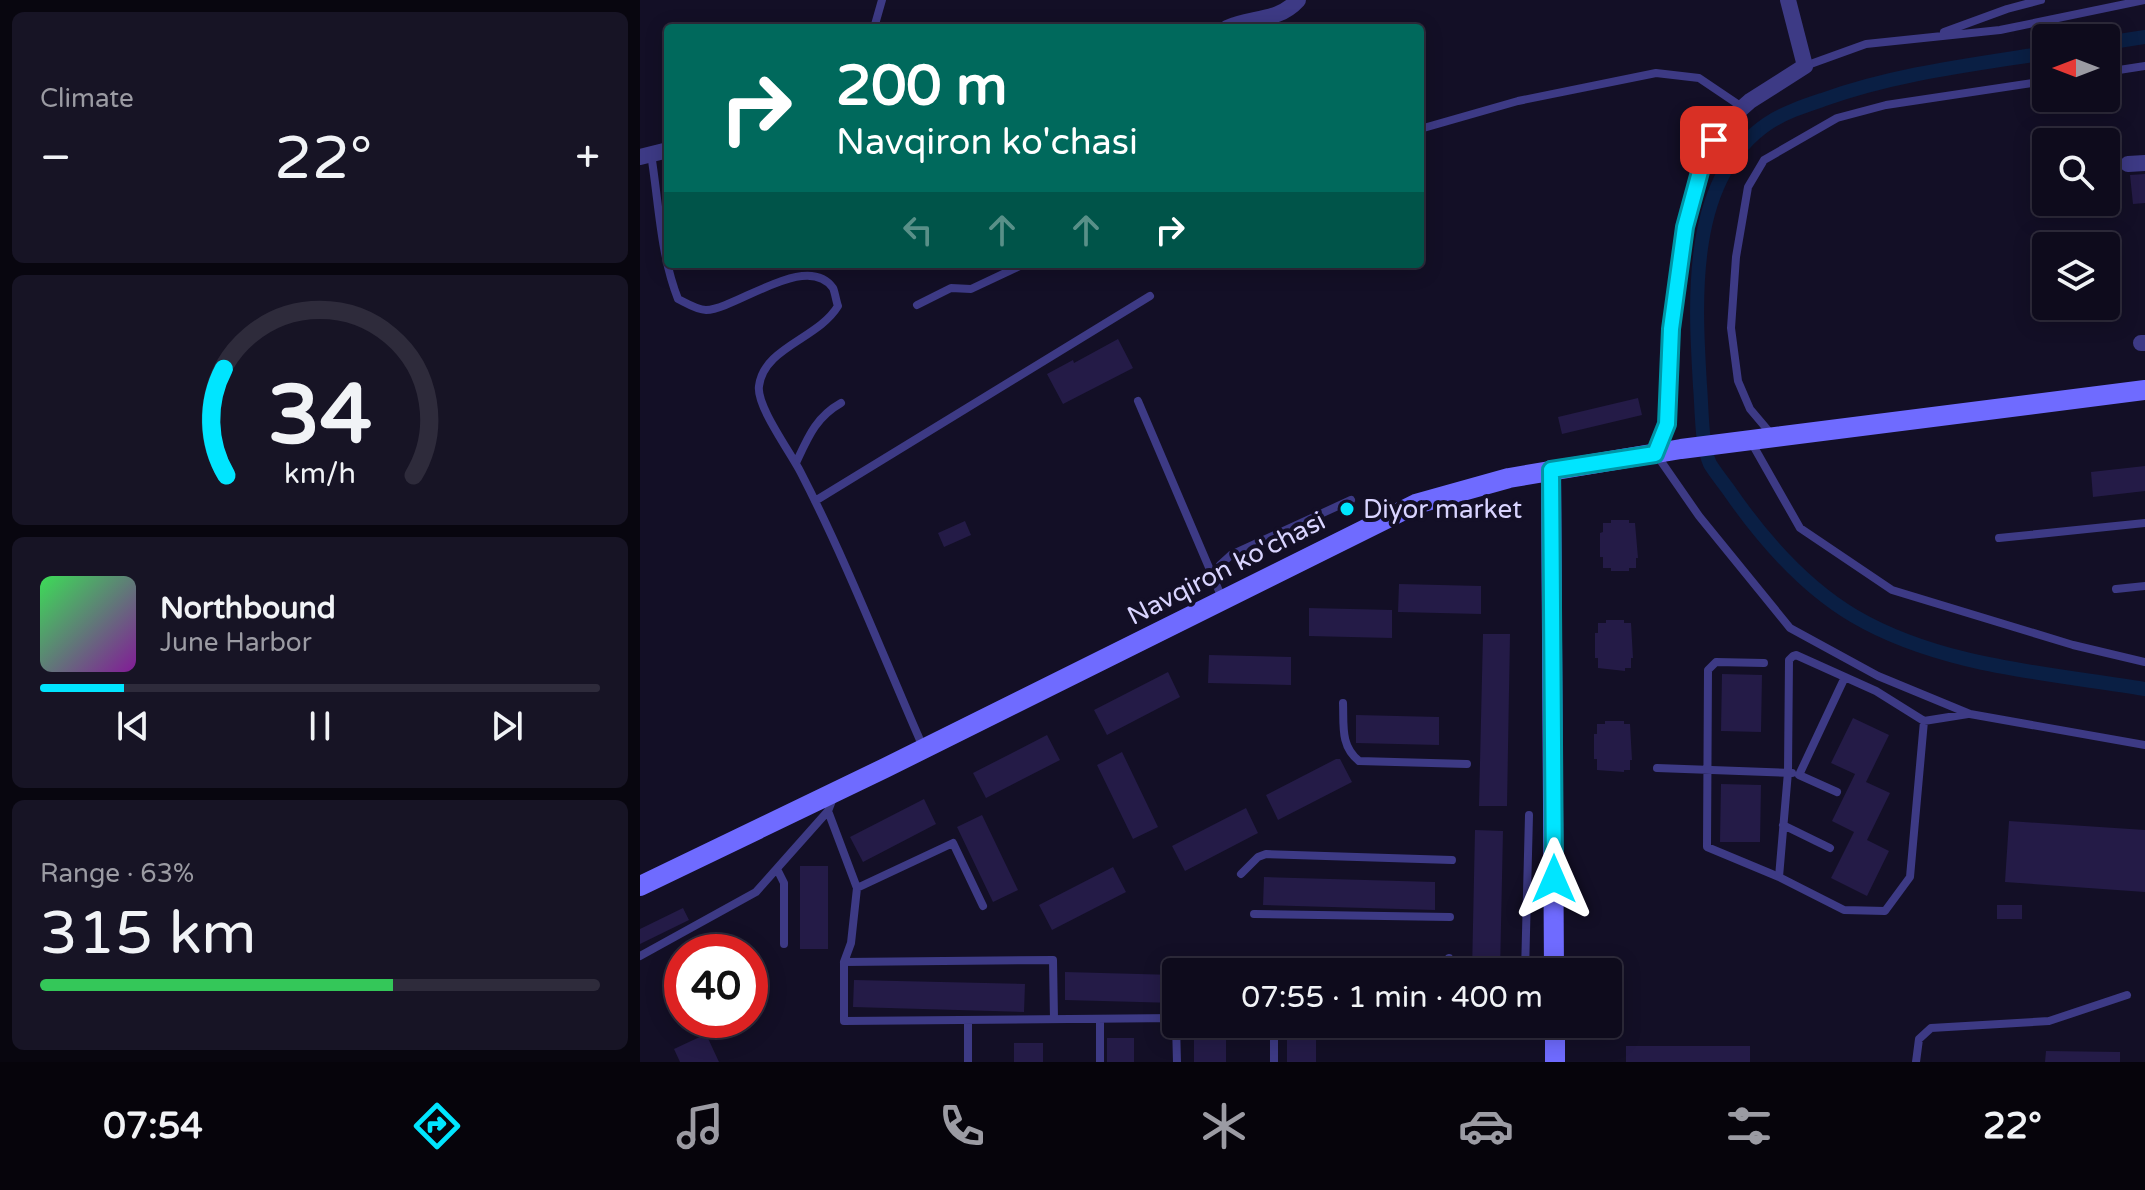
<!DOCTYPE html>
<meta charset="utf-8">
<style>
body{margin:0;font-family:"Varela Round",sans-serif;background:#171425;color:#f1f3f6;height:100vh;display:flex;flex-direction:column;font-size:30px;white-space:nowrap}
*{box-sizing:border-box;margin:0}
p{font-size:26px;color:#9b9ba3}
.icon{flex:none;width:44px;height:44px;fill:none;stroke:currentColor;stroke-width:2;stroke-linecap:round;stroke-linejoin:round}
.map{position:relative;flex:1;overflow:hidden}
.details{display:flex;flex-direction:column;gap:12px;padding:12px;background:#08060f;width:640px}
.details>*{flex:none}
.top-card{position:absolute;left:24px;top:24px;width:760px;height:244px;border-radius:8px;box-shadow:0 4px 20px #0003,0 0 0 2px #2e2b3b;background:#00695c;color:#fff;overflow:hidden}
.needle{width:52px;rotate:270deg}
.tools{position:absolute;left:1392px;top:24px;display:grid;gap:16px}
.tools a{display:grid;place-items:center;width:88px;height:88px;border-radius:8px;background:#0e0b1c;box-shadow:0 4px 20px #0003,0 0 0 2px #2e2b3b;font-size:40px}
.speed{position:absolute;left:24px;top:934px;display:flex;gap:16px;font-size:40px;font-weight:700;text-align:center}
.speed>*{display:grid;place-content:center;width:104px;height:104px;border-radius:50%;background:#0e0b1c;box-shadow:0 4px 20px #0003,0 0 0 2px #2e2b3b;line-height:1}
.speed .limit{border:12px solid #d22;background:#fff;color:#111}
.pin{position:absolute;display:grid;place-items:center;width:68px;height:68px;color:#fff;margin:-34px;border-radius:16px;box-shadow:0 4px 12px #0006}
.me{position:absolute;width:88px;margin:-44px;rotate:0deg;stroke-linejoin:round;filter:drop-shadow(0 0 6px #0008)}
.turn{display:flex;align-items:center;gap:28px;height:168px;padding:0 40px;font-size:36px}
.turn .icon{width:104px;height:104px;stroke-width:2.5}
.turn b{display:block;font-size:56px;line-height:68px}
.lanes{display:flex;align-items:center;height:76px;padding:0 40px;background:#0003;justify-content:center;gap:40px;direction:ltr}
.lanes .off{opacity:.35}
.big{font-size:60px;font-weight:600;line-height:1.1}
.details .widget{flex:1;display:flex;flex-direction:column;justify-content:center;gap:12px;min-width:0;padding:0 28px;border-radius:12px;background:#171425}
.details .dial{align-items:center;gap:0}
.dial svg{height:208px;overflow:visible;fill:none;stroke:#2e2b3b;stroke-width:7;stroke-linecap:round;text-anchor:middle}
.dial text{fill:#f1f3f6;stroke:none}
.song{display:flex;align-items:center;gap:24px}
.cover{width:96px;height:96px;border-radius:12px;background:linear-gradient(135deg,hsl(130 70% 55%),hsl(290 70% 35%))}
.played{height:8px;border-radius:4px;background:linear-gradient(90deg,#00e5ff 15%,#2e2b3b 15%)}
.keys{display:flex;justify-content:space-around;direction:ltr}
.heat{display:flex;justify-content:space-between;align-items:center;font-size:44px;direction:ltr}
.charge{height:12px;border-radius:6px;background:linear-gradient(90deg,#34c759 63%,#2e2b3b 0)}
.trip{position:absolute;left:522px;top:958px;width:460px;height:80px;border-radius:8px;background:#0e0b1c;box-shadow:0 4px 20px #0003,0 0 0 2px #2e2b3b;font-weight:600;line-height:80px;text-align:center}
.dock{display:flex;height:128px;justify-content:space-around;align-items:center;background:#06040b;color:#9b9ba3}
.dock .icon{width:56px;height:56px}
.dock .current{color:#00e5ff}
.dock b{font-size:36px;color:#f1f3f6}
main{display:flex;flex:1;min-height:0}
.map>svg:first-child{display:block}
</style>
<main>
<section class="details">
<div class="widget"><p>Climate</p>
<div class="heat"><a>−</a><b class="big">22°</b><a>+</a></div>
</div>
<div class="widget dial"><svg viewBox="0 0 100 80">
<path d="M14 69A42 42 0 1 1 86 69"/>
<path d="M14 69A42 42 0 0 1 13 28" stroke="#00e5ff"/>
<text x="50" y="56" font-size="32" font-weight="700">34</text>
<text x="50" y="72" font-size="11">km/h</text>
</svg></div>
<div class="widget">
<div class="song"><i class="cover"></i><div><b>Northbound</b><p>June Harbor</p></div></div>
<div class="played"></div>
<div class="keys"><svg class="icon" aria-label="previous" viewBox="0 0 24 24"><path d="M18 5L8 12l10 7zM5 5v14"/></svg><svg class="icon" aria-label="pause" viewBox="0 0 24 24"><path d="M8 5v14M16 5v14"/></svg><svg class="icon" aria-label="next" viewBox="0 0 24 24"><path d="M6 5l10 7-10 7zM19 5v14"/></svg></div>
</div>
<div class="widget"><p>Range · 63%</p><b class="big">315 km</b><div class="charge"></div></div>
</section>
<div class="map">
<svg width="1505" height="1062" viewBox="0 0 1505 1062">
<rect width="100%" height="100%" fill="#130f26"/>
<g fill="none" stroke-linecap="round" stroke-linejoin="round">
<path stroke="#0a1f44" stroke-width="14" d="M1466,43l39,-6
M1406,53c-76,12 -152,21 -224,47 -18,6 -39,13 -55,24 -80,55 -72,177 -67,262 2,22 1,58 10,78 5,8 12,17 18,25 33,48 75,97 126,127 87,51 194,57 291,73"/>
</g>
<path fill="#241b47" d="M1505,174v29l-12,1 -3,-29z
M478,339l15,29 -70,36 -16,-30 26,-14 1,3z
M998,398l4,17 -80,19 -4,-17z
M1505,466v25l-52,6 -2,-25z
M971,520h18v3h6l3,35h-2v10h-7v3h-18v-3h-8v-11h-3v-24l3,-1v-9h8z
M325,521l6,14 -27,12 -6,-14z
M759,584l82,2v28l-83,-2z
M669,608l83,2v28l-83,-2z
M966,620h18v3h7l2,35h-2v10h-6v3l-27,-3v-10h-3v-25h3v-10h8z
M843,634h27l-3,172h-28z
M569,655l82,2v28l-83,-2z
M528,672l12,25 -73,38 -13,-25z
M1082,674l40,1 -1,57 -40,-1z
M716,715l83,2v28l-83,-2z
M1213,718l36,17 -23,47 24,11 -23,47 22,11 -22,45 -36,-18 23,-46 -22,-11 23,-47 -24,-11z
M965,721h19v3h6l2,36h-2v10h-6v2l-27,-2v-11h-3v-25h3v-10h8z
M407,735l13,25 -74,38 -13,-25z
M482,752l36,75 -25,12 -36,-74z
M696,759h4l12,23 -74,38 -12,-25z
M1081,784l40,1 -1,57h-40z
M284,799l12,25 -73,38 -13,-25z
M606,808l12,25 -73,38 -13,-25z
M342,815l36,75 -25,12 -36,-75z
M1369,821l136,9v62l-140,-10z
M835,830l28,1 -3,141h-28z
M160,866h28v83h-28z
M473,867l13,25 -74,38 -13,-25z
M624,877l171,5v28l-172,-5z
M1357,905h25v14h-25z
M43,908l6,12 -49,24v-15z
M425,972l111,3v28l-111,-3z
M214,980l171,4 -1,28 -171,-5z
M66,1034l13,28h-39l-6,-13z
M467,1038h27v24h-27z
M554,1038h32v24h-32z
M647,1038h29v24h-29z
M374,1043h29v19h-29z
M986,1046h124v16h-124z
M1406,1051l74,1v10h-75z"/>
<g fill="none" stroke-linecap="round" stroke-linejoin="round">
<path stroke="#3d3a85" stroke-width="8" d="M234,28l8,-28
M1304,32l63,-23 34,-9
M1165,66l61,-22 134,-14 145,-30
M1466,72l39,-6
M780,129l98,-28 138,-28 43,5 43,29
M11,154c8,49 9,99 27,145 8,4 19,11 28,11 31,-1 101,-59 127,-22 2,4 3,13 5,18 -20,33 -74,41 -79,80 -3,20 32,67 42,87 46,89 82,183 122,274
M277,305l34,-17 20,1 53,-25
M498,401l84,197
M1132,435l-22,-26 -12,-28 -7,-53 5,-71 12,-70 16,-27 73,-42 49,-13 160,-24
M1110,440l50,88 92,62 181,55 72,17
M1016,454l43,62 91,112 88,48 92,38 175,31
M156,463c12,-26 20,-46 45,-60
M175,501l335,-205
M1359,538l146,-15
M576,583l4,-18 11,-10 120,-55
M1476,589l29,-3
M1124,663l-48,-1 -8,8 -1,177 72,30 65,33 41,1 25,-34 14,-156
M703,703c1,22 -3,43 16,58l108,3
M1017,768l135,5
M1197,792l-38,-17 46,-98
M188,811l29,77 -6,55 -7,19
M1143,825l47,23
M137,869l7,14v61
M601,874l17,-17 8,-3 186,6
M1139,877l9,-105 1,-112 4,-4 3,-1 80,36 48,30 44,-7
M217,888l96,-45 30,63
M614,914l196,3
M0,956l116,-64 72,-81 5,-13
M809,958l2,14
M885,972l4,-157
M414,1019l-1,-59 -209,2v59l332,-3
M460,1019v43
M328,1020v42
M536,1024l1,38
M634,1024v38
M1276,1062l3,-23 12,-11 118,-7 78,-26"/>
<path stroke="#3d3a85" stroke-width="16" d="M587,28c24,-11 51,-6 71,-28
M0,157l28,-7
M1488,164l17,-1
M1501,343h4
M1015,454l12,-30 4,-95 14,-102 19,-70 20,-33 26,-23 55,-35 -17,-66"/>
<path stroke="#6f6bff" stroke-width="20" d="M911,470l3,502
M0,886l245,-118 531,-264 93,-26 172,-29 464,-59
M915,1024v38"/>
</g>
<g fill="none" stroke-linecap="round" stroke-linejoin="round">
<defs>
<path id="route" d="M914,879l-3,-409 104,-16 12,-30 4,-95 14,-102 19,-70 10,-17"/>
</defs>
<use href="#route" stroke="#0095a6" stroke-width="20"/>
<use href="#route" stroke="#00e5ff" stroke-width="14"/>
</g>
<circle fill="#00e5ff" stroke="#130f26" stroke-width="3" cx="707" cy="509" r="8"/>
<g text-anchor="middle" stroke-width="8" stroke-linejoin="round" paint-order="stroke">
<g font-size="26" fill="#d9d4ff" stroke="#130f26" text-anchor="start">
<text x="723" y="518">Diyor market</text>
</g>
<g font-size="26" fill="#d9d4ff" stroke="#130f26">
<text transform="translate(586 568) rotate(-27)" y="9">Navqiron ko'chasi</text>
</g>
</g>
</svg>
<div class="tools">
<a><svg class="needle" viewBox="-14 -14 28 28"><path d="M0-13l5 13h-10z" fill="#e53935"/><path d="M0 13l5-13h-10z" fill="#9b9ba3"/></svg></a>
<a><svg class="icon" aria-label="search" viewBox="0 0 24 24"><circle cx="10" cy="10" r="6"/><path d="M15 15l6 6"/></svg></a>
<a><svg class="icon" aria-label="layers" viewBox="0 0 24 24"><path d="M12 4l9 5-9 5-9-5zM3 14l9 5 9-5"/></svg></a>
</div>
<div class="speed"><div class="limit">40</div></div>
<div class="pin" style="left:1074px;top:140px;background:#d93025"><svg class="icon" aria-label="arrive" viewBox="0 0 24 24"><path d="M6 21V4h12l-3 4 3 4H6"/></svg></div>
<svg class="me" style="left:914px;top:879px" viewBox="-20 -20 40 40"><path d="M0-17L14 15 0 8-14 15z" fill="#00e5ff" stroke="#fff" stroke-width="4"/></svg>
<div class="trip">07:55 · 1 min · 400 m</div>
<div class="top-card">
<div class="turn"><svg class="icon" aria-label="right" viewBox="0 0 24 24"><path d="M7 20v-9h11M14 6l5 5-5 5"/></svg><div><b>200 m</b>Navqiron ko'chasi</div></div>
<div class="lanes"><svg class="icon off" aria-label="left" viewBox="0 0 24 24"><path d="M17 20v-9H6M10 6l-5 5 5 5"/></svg><svg class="icon off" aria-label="ahead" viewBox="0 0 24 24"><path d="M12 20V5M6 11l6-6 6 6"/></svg><svg class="icon off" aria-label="ahead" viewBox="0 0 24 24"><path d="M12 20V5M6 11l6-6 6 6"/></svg><svg class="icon" aria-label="right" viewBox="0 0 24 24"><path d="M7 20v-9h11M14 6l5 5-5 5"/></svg></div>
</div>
</div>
</main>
<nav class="dock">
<b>07:54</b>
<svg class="icon current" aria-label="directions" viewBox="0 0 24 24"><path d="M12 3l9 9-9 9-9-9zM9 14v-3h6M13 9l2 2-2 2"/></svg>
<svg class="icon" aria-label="music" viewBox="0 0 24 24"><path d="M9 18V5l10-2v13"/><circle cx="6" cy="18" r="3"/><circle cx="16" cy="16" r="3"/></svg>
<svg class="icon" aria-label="phone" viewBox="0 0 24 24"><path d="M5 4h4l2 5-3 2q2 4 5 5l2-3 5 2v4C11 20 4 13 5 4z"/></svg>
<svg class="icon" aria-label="climate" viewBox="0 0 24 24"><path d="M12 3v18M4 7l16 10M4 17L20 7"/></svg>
<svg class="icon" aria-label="car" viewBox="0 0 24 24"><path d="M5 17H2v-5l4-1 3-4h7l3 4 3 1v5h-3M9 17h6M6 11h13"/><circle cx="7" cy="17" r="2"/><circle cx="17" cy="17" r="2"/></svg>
<svg class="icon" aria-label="filters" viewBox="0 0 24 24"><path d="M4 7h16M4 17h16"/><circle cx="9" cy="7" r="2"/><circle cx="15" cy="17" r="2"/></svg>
<b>22°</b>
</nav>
